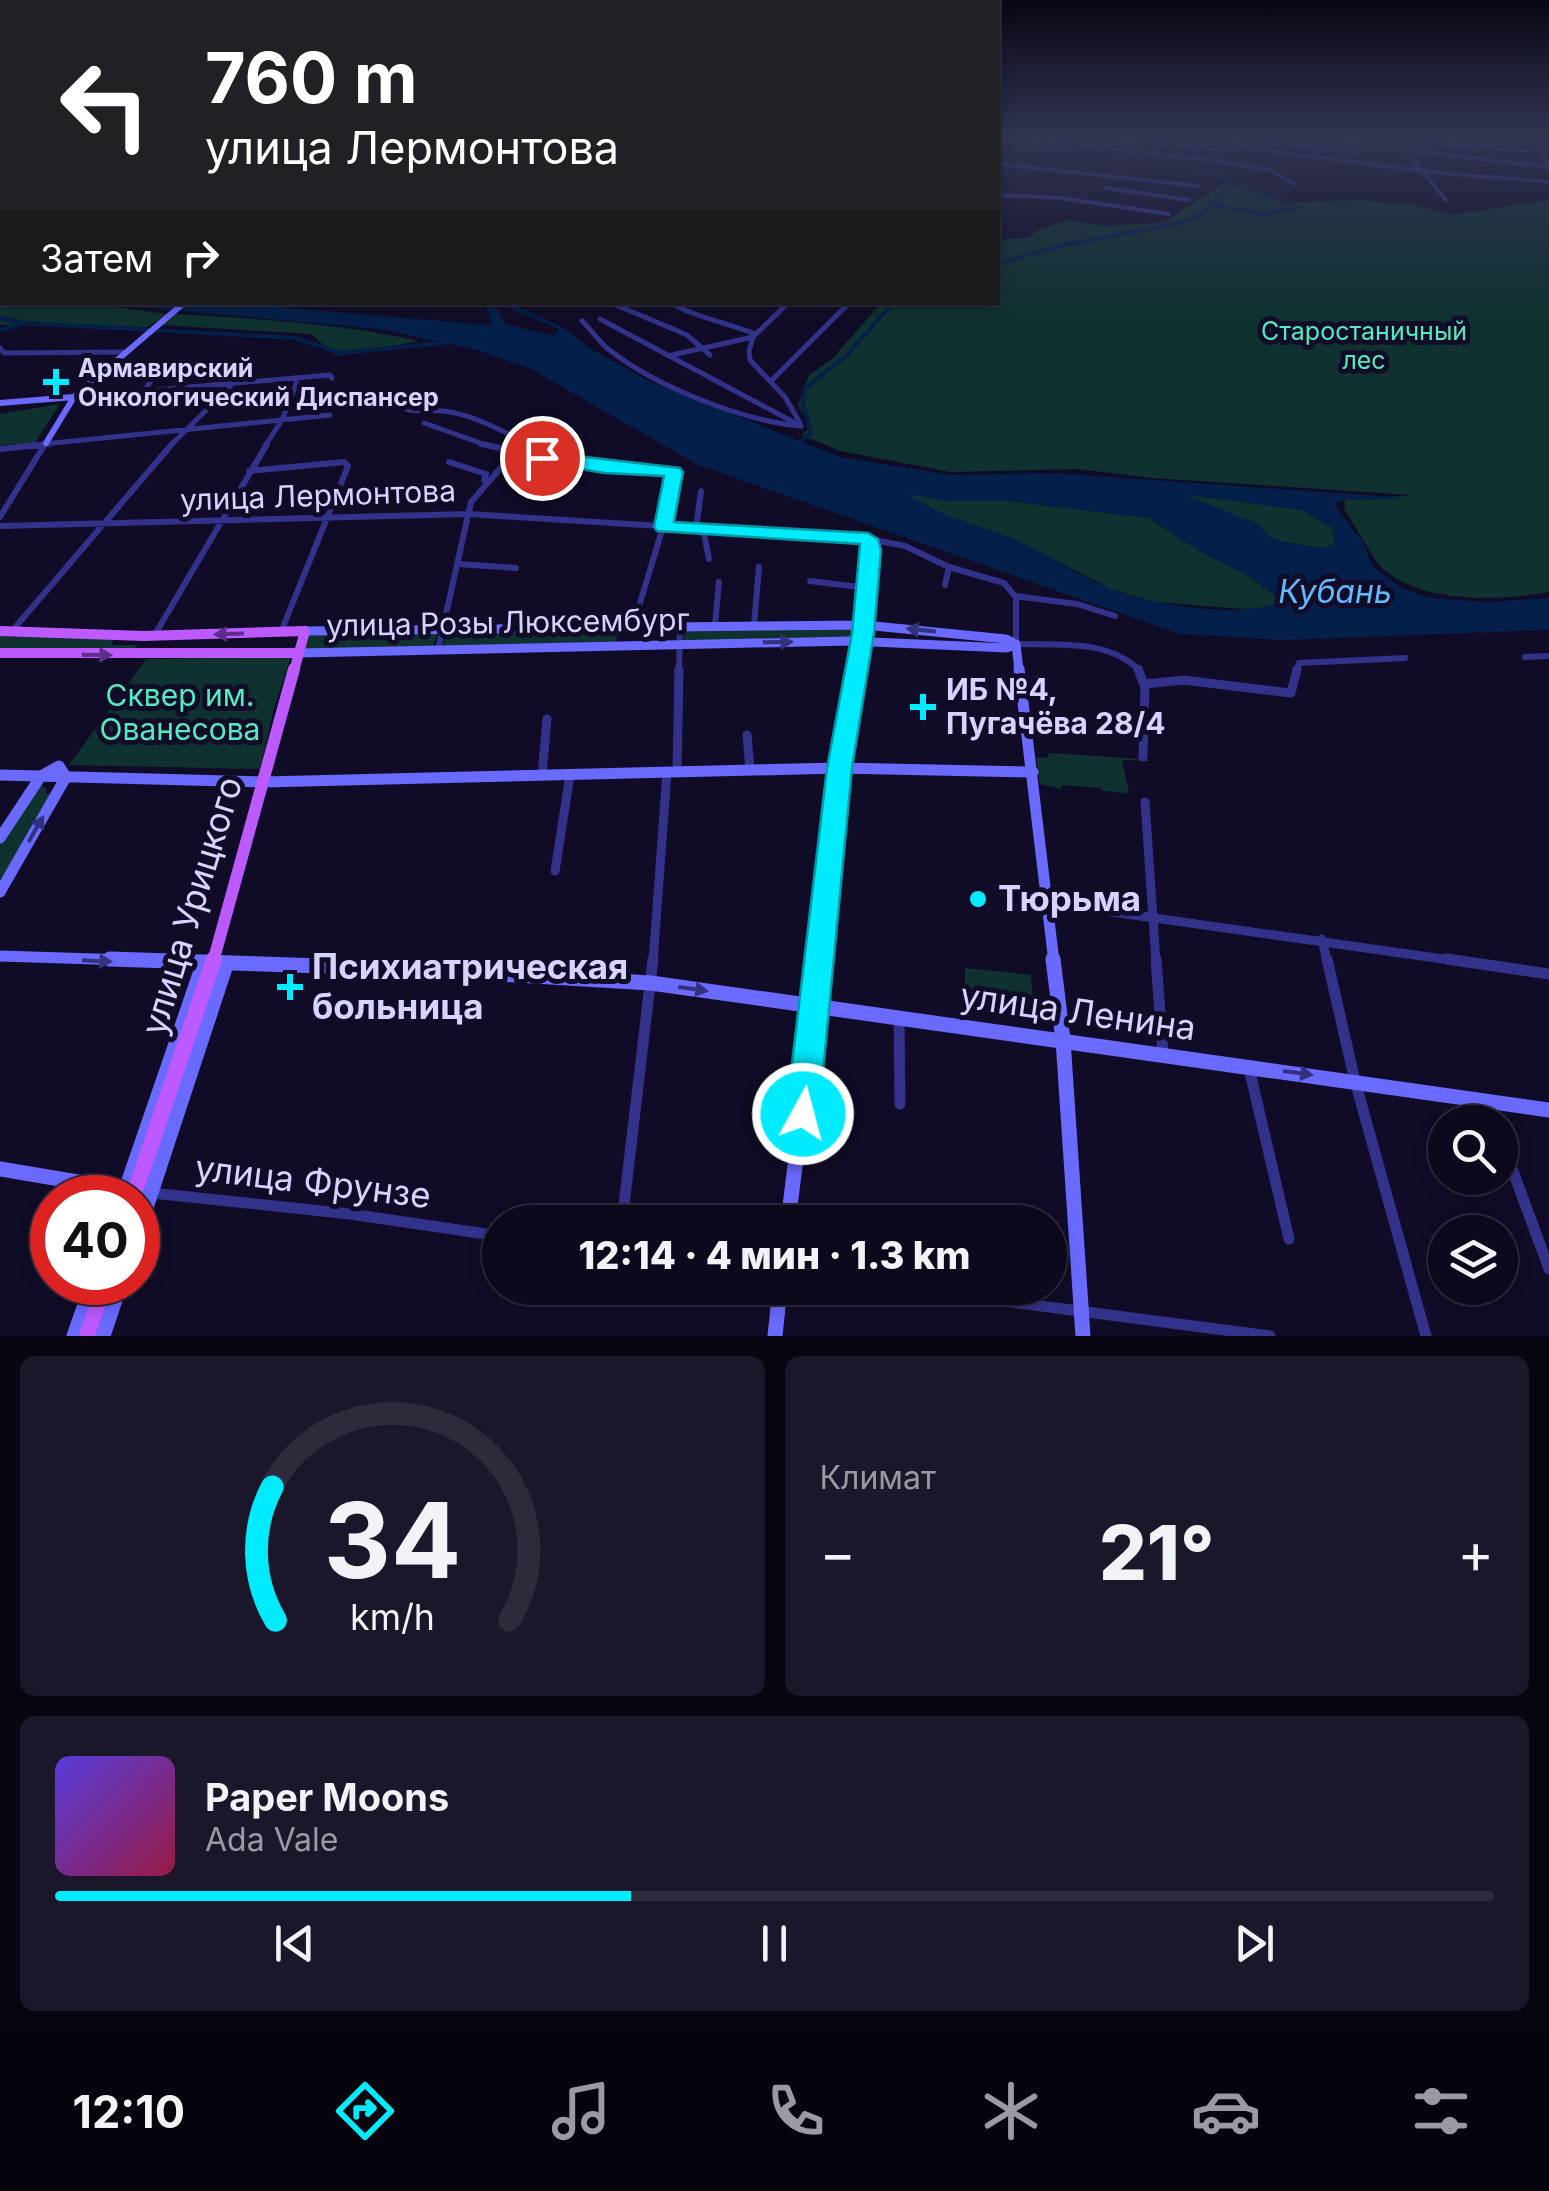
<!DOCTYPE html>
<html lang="ru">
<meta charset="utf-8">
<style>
body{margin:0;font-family:Inter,sans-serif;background:#1a172a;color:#f1f3f6;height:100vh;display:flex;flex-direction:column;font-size:38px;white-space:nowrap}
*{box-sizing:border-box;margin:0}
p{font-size:32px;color:#9a9aa4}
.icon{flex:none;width:55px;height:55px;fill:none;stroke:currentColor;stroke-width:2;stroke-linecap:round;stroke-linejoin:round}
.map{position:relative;height:1336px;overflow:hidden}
.panel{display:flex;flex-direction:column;gap:20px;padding:20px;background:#070510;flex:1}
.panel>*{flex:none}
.banner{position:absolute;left:0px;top:0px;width:1000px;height:305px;box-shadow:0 5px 15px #0003,0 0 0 2px #2c2a3b;background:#202124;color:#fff;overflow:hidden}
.controls{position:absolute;left:1428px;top:1105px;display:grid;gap:20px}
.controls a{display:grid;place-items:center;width:90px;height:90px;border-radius:50%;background:#0c091d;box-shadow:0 5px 15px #0003,0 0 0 2px #2c2a3b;font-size:50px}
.speed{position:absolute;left:30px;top:1175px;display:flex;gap:20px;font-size:50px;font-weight:700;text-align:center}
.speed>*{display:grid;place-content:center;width:130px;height:130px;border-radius:50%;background:#0c091d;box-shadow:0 5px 15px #0003,0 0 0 2px #2c2a3b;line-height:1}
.speed .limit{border:15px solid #d22;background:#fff;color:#111}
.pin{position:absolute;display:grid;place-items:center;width:85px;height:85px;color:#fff;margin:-42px;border:5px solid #fff;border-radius:50%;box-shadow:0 2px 10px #0007}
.me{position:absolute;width:110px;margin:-55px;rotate:7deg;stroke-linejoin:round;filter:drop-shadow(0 0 8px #0008)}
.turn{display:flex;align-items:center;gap:35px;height:210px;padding:0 40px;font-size:45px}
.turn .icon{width:130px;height:130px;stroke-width:2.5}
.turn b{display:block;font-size:70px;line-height:85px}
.then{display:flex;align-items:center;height:95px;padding:0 40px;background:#0003;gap:20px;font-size:38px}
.big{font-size:75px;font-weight:800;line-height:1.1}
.panel .tile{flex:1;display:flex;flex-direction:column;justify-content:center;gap:15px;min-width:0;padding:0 35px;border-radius:15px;background:#1a172a}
.panel .dial{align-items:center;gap:0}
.dial svg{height:260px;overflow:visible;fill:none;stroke:#2c2a3b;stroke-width:7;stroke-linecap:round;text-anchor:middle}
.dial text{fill:#f1f3f6;stroke:none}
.song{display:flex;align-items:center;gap:30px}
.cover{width:120px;height:120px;border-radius:15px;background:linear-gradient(135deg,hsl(250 70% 55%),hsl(340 70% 35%))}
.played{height:10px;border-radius:5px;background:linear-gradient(90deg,#00ecfe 40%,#2c2a3b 40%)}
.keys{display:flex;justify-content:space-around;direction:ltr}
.heat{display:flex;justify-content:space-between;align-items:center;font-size:55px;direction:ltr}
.panel .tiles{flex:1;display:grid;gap:20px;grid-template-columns:1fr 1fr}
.tile:last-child{grid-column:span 2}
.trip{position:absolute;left:482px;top:1205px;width:585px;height:100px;border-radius:50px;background:#0c091d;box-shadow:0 5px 15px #0003,0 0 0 2px #2c2a3b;font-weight:800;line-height:100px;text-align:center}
.menu{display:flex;height:160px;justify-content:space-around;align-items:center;background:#05040c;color:#9a9aa4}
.menu .icon{width:70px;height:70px}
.menu .current{color:#00ecfe}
.menu b{font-size:45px;color:#f1f3f6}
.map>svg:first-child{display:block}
</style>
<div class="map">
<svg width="1549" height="1336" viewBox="0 0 1549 1336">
<rect width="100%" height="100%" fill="#100c27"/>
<path fill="#0f3230" d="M1225,183l61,20 69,-3 58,5 39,10 97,-15v392c-49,9 -128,12 -167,-24 -10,-10 -28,-45 -38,-59l1,-9 67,-5 -260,-17 -74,-9 -128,3 -109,-21 -40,-16 7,-5v-9l-10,-16 11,-30 23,-16 49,-56 117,-1v-58l6,-5 25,-1 7,-7 31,-11 40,6 57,-4z
M0,287l2,15 84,1 81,11 -19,13 -148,-2z
M176,314c82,5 164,9 243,27l-82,15 -26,-22 -150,-9z
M60,404l-25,39 -35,2v-31z
M904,493l44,8h60l141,17 52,34 45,22 35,26 -11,7 -26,2 -89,-7 -42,-12 -101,-52 -61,-19z
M1185,494l117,16 30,17 3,18 -12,3 -40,-6 -12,-5 -15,-14 -62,-22z
M683,627h174l-1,10 -172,3z
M619,628l-3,14 -173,4 4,-14z
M438,632l-5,14 -128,3 3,-14z
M0,633l116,3 -5,9h27l-4,5 -134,-1z
M291,657l-17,51 -14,61 -191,-4 77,-106z
M1048,753l95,6 9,2 -30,-1 7,33 -26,-2 -2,-3 -39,-3 -1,4 -21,-5 -4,-27 12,1z
M38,785l8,3v6l6,-1 -52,90v-40z
M965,968l66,7 2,28 -68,-7z"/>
<path fill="#041f49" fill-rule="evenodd" d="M95,303h189l-20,3 228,19 -6,-19 -26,-3h34l12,21 47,12 6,-7 -62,-26h13l54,25 24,19 59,33 193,77 111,18 103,-2 354,25 -64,2 -10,4 30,40 9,23 29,21 27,10 57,4 63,-4v32l-264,10 -105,-6 -484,-170 -163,-94 -55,-20 -98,-21zM907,494l41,7h60l141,17 52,34 45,22 35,26c-33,21 -129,4 -165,-9 -36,-13 -68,-38 -103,-52 -37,-15 -73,-23 -106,-45zM1186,495l116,15 30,17 3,17 -12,4 -40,-6 -12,-5 -15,-14z"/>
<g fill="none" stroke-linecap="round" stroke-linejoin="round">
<path stroke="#041f49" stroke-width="2.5" d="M665,302l25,12"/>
<path stroke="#041f49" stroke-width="4" d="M998,154l22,-3 157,9 122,48 -36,6 -54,-10
M998,263l63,-17 123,-24 14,-6 36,-33
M0,318l24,5 -24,7
M24,323l272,15 44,15 104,-10
M802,440l9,-7 -8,-29 1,-15 42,-33 48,-54"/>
<path stroke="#33328b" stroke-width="4" d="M1114,136l113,15
M1393,136l53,64
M1409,136l29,8 90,7
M1527,136l22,27
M1232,138l127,14 -5,-14 -24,-2
M1038,139l184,23
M1228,146l211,27 110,9
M1404,150l145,17
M1224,159l-2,3 48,8 24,14
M998,164l201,22
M1105,188l84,12
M998,195l63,3 108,16"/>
<path stroke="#33328b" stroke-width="5" d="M609,302l78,33 23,20
M670,302c19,13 60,22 85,32
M789,302l-36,35 -4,14 1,9 35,37 15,26
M600,319l201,107
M582,321c10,9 16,20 26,28 47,37 134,72 193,77
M0,348l4,5 121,-1
M672,355l81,-18
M95,377l44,-8 62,-3
M771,381l79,-79
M144,391l16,-23
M74,397l256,-22 2,3
M397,405c19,11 32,3 53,7 24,4 46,16 67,26l-5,8
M424,423l65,23
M24,446l306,-31
M44,446l2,-3
M170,446l75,-74
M265,446l17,-26 15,-38 -3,-4"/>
<path stroke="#33328b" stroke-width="6" d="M481,444l97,20 96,7 -11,56 -30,99
M0,449l49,-5
M509,452l5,-8
M449,462l37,12 -2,6
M249,471l95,-9 4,4 -67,166
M0,517l45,-73
M0,526l468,-12 400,25 37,7 44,21 55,16 12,14v47c42,1 93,-5 124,27
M696,529l5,-38
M703,529l6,30
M457,564l59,4
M810,581l57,7
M945,585l4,-18
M1015,596l62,8 38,12
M715,625l4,-43
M754,625l5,-58
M12,631l160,-187
M154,636l113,-192
M438,650l33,-148 42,-48
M1525,657l24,-1
M679,671l1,-46
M1297,671l2,-8 106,-5"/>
<path stroke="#33328b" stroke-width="9" d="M1138,669l7,18 -2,70
M1146,684l37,-4 108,13 6,-24
M747,735l3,35
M677,772l2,-103
M542,775l5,-56
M1145,802l11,160
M555,871l15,-96
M1049,903l415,59
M1322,939l5,23
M653,962l14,-190"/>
<path stroke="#33328b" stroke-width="11" d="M1156,959l7,95
M1327,959l28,122 71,255
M1447,959l102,15
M899,1017l1,87
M1249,1068l40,171
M1487,1101l8,21
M1500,1136l49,133
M152,1193l198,21 150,22
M622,1222l31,-263
M903,1288l367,48"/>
<path stroke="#6a6aff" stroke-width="6" d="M0,403l74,-6
M46,443l28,-46 111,-95"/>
<path stroke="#6a6aff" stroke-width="9" d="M305,631l559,-6 142,14 10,5
M1016,644l3,27
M299,653l551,-12 157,7 9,-4
M856,671l15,-121 -3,-11"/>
<path stroke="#6a6aff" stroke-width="11" d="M1019,669l35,293
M0,775l264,7 575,-14 194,4
M0,838l41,-62 18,-10 7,11 -66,115
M0,956l190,6
M821,962l18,-194 18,-99"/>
<path stroke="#6a6aff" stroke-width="15" d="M110,959l303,10 238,14 898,127
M1053,959l10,81 20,296
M0,1169l125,21
M123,1198l78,-227
M788,1222l33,-263
M138,1232l88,-267
M74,1336l19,-54
M103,1336l18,-54
M775,1336l5,-48"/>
<path stroke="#bc5aff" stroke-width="10" d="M0,631l144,5 161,-5 -11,40
M0,653h299"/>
<path stroke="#bc5aff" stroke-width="12" d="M213,962l81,-293"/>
<path stroke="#bc5aff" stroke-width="16" d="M212,965l2,-6
M87,1336l18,-54"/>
<path stroke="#bc5aff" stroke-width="16" d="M133,1198l79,-233"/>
</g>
<defs><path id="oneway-solid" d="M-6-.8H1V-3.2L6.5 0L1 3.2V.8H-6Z" transform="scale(2.5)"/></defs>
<g fill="#34327d">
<use href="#oneway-solid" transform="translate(921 630) rotate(-174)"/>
<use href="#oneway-solid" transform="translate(778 642) rotate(-1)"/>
<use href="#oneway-solid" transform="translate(36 829) rotate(-60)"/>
<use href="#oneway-solid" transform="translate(97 961) rotate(3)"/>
<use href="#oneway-solid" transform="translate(693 989) rotate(8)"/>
<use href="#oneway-solid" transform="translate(1298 1073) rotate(8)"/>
</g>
<g fill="#5d2f88">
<use href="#oneway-solid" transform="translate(229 634) rotate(178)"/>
<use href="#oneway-solid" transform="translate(97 655) rotate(1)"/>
</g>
<linearGradient id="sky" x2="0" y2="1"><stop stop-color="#090715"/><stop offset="0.42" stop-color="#313452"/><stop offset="1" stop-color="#313452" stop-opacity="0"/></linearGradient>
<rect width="1549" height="323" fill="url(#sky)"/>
<path fill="#00ecfe" stroke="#0099a5" stroke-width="2.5" d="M542,452l138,16 3,4 -9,50 194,11 10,6 3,11 -7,83 -22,135 -33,346 -5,11 -11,5 -12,-5 -5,-11 41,-346 25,-135 8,-89 -203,-13 -3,-4 10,-51 -59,-3 -69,-11v-8z"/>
<g fill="#00ecfe" stroke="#100c27" stroke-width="4">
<path d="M51 367h10v10h10v10h-10v10h-10v-10h-10v-10h10z"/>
<path d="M918 692h10v10h10v10h-10v10h-10v-10h-10v-10h10z"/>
<circle cx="978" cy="899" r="10"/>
<path d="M285 972h10v10h10v10h-10v10h-10v-10h-10v-10h10z"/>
</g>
<g text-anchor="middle" stroke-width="10" stroke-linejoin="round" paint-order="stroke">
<g font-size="25" fill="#51ecc1" stroke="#100c27">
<text x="1364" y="340">Старостаничный<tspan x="1364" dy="29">лес</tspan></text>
</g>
<g font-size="25" font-weight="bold" fill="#d7d3ff" stroke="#100c27" text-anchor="start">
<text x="78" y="377">Армавирский<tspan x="78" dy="29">Онкологический Диспансер</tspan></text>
</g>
<g font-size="30" fill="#d7d3ff" stroke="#100c27">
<text transform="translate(318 496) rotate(-2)" y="10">улица Лермонтова</text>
<text transform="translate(508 623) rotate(-1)" y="10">улица Розы Люксембург</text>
</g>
<g font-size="30" font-weight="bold" fill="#d7d3ff" stroke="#100c27" text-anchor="start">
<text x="946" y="700">ИБ №4,<tspan x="946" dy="34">Пугачёва 28/4</tspan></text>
</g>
<g font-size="30" fill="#51ecc1" stroke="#100c27">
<text x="180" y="706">Сквер им.<tspan x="180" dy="34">Ованесова</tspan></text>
</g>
<g font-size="32" font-style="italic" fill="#61baff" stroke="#100c27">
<text x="1335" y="603">Кубань</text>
</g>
<g font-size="35" font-weight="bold" fill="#d7d3ff" stroke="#100c27" text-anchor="start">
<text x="998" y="911">Тюрьма</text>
<text x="312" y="979">Психиатрическая<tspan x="312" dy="40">больница</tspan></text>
</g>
<g font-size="35" fill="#d7d3ff" stroke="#100c27">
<text transform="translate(192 906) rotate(-73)" y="12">улица Урицкого</text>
<text transform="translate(1078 1012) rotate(8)" y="12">улица Ленина</text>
<text transform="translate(313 1182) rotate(7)" y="12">улица Фрунзе</text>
</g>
</g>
</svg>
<div class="controls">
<a><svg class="icon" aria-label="search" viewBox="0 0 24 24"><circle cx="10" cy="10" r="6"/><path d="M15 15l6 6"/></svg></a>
<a><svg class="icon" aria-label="layers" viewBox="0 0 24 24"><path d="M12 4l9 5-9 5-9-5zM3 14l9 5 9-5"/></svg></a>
</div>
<div class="speed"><div class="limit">40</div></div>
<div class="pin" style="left:542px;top:458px;background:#d93025"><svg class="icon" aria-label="arrive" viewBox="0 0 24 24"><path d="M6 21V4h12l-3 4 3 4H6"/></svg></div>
<svg class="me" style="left:803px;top:1114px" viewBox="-20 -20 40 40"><circle r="17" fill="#00ecfe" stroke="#fff" stroke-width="3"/><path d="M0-11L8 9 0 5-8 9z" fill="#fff"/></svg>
<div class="trip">12:14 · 4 мин · 1.3 km</div>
<div class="banner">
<div class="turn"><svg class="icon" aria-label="left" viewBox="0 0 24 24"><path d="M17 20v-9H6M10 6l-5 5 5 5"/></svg><div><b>760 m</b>улица Лермонтова</div></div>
<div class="then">Затем<svg class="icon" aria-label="right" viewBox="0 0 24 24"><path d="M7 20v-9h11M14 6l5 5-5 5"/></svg></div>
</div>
</div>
<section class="panel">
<div class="tiles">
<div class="tile dial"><svg viewBox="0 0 100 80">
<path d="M14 69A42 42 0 1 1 86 69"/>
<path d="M14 69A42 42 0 0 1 13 28" stroke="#00ecfe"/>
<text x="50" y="56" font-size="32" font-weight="700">34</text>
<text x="50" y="72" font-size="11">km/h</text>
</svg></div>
<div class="tile"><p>Климат</p>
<div class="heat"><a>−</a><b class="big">21°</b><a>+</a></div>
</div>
<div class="tile">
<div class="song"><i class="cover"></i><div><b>Paper Moons</b><p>Ada Vale</p></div></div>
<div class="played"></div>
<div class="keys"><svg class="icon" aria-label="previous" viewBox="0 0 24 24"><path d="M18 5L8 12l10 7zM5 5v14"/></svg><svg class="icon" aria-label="pause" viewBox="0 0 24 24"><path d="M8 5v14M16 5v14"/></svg><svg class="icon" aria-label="next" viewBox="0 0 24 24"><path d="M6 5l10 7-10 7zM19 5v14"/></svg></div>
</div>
</div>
</section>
<nav class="menu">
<b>12:10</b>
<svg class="icon current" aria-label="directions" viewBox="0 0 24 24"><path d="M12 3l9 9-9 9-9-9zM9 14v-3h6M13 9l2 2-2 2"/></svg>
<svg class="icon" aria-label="music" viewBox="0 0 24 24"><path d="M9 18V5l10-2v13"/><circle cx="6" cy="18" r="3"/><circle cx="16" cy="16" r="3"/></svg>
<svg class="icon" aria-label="phone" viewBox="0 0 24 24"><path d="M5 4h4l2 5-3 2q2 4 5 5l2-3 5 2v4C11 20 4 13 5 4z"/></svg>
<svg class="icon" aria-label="climate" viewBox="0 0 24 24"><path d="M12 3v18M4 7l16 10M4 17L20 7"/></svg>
<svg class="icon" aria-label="car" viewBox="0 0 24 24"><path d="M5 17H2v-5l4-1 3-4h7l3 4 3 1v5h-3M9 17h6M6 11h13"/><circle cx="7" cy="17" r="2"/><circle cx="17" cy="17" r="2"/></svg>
<svg class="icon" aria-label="filters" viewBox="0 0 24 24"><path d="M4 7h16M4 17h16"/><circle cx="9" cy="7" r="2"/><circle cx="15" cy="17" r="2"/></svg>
</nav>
